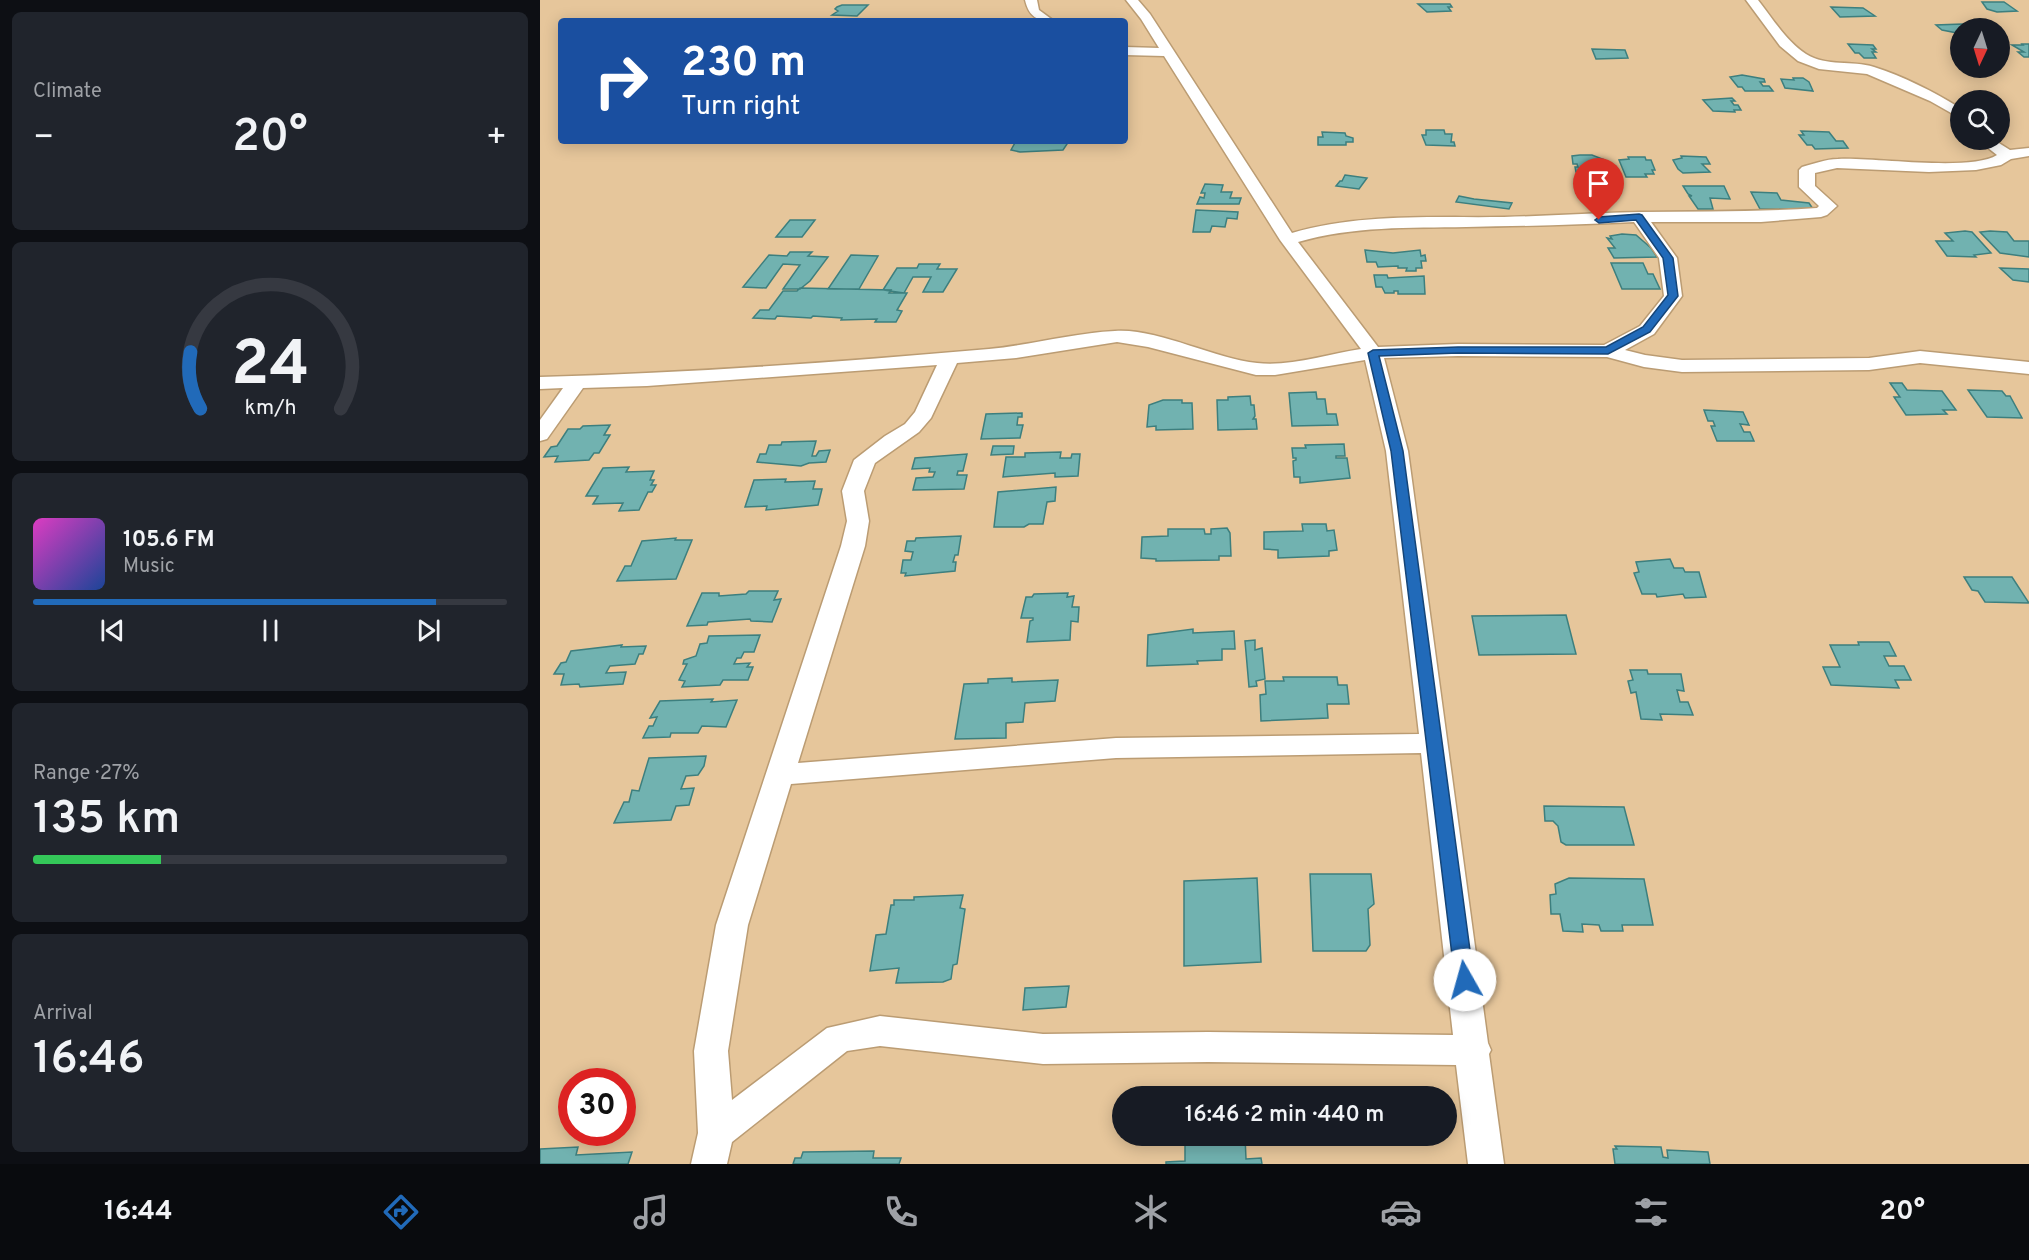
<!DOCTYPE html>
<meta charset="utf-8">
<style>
body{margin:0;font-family:Overpass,sans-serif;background:#20242c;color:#f1f3f6;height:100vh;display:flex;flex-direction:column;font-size:22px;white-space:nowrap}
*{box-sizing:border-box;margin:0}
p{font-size:20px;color:#9ea1a6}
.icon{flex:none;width:33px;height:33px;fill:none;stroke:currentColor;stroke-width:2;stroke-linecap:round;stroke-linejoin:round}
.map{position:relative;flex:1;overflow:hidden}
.sheet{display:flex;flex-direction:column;gap:12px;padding:12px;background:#0d0f14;width:540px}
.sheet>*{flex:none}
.guide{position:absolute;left:18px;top:18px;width:570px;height:126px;border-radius:6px;box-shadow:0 3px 15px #0003;background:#1a4fa0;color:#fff;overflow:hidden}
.needle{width:39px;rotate:184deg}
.controls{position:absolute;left:1410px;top:18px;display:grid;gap:12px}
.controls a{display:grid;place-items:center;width:60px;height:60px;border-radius:50%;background:#171b24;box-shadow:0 3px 15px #0003;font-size:30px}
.speed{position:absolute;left:18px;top:1068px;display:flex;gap:12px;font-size:30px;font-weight:700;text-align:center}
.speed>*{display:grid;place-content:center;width:78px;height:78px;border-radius:50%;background:#171b24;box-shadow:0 3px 15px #0003;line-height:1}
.speed .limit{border:9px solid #d22;background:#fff;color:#111}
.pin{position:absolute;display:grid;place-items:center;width:51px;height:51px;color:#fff;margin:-62px -26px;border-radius:50% 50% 50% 0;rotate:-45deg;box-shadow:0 0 6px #0007}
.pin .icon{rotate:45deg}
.me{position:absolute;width:66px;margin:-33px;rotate:353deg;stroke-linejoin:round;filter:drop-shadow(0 0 4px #0008)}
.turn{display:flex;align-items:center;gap:21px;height:126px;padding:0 24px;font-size:27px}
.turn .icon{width:78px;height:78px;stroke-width:2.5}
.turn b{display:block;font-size:42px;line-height:51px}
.big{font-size:45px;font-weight:600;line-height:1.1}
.sheet .tile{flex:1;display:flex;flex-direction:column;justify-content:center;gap:9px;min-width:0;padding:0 21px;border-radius:9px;background:#20242c}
.sheet .dial{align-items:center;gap:0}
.dial svg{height:156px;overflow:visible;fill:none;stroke:#363941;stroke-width:7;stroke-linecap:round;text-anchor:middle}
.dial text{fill:#f1f3f6;stroke:none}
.song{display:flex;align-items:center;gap:18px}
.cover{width:72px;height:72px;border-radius:9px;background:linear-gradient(135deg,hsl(310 70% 55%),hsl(220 70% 35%))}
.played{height:6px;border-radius:3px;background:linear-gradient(90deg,#216ab9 85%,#363941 85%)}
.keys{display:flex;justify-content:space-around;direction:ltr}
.heat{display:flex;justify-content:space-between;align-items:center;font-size:33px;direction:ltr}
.charge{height:9px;border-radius:4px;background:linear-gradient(90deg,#34c759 27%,#363941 0)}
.trip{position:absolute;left:572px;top:1086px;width:345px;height:60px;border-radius:30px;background:#171b24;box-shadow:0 3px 15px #0003;font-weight:600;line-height:60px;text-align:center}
.menu{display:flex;height:96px;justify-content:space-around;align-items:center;background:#090b0e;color:#9ea1a6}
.menu .icon{width:42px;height:42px}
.menu .on{color:#216ab9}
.menu b{font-size:27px;color:#f1f3f6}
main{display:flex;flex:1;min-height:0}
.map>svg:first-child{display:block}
</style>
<main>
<section class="sheet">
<div class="tile"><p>Climate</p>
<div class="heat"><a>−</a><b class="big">20°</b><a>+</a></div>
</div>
<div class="tile dial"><svg viewBox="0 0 100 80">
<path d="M14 69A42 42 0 1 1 86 69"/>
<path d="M14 69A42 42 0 0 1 9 40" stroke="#216ab9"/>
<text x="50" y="56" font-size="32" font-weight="700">24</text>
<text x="50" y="72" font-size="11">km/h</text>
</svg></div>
<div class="tile">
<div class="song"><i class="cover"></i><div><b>105.6 FM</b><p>Music</p></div></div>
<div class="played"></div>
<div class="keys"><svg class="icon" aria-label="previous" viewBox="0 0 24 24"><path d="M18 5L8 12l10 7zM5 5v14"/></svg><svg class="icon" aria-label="pause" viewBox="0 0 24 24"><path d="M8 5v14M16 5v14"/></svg><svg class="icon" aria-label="next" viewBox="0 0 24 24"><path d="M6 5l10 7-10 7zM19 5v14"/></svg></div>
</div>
<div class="tile"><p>Range · 27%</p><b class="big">135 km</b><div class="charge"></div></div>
<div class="tile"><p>Arrival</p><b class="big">16:46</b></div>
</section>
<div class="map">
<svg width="1489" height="1164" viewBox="0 0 1489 1164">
<rect width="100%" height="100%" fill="#e6c69b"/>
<path fill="#71b2b0" stroke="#3d7f7e" stroke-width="1.5" d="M1442,2h22l13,9 -20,1 -10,-3z
M878,4h32l2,3h-4l3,4 -24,1z
M302,5h26l-11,11 -25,-1 6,-4 -3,-2 2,-2z
M1291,7l32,1 12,8 -35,1z
M1423,24l8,1 5,3h-16v5h-3l-15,-3 -6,-5z
M1308,44l25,1 3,4h-4l4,3h-4l4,6h-12l-5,-5h-4z
M1482,44h7v13h-5l-6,-5h6l-12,-7h11z
M1052,49l33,1 3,8 -32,1z
M1202,75l22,4 1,3h-5l3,4h6l4,5h-28l-3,-4h-4l-8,-10z
M1253,78h10l6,4 4,9 -28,-3 -4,-9 13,1z
M1192,98l3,3h-4l3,4h4l3,5h-7l1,2 -22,-1 -10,-11z
M886,130h18l1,4h7l-1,8h3l1,4 -29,-1 -4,-10h4z
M1261,131l28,1 7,9h7l5,7 -33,1 -3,-4h-5l-8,-10h5z
M782,132l23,1 1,3 7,2v4h-7v3h-28v-8h5z
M476,141h53l-6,9 -43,2 -9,-2z
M1040,155h12l13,5 2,5h-3v3h4l3,5 -35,-1 -1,-5h3l-1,-3h-4l-1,-8z
M1141,156l25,1 4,7h-8l8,8 -27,1 -5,-4 -5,-9 9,-2z
M1088,157h17l1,3h5l4,10h-3l2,4h-9l2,3h-21l-7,-17 10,-1z
M805,175l22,3 -8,11 -23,-3 4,-5h2z
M665,184l18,1 -2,7h11l-2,6h11l-2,6h-42l3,-7 4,1 1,-5h-4z
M1143,186h41l6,13 -20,-1 3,11h-15l-9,-13h3l-4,-2z
M1211,192l26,1 4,7 28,3 4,6h-53z
M919,196l15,3 38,4 -3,6 -53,-7z
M656,210l22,1 20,1 -1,7 -10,-1 -2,9 -13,-1 -2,6h-17z
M250,220h25l-13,17h-26z
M1425,231l7,1 19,21 -17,2 2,2 -29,-1 -11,-15h17l-8,-8z
M1450,231l17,1 7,9h15v16l-29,-4 -20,-21z
M1082,234l14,1 15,13 6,9 -43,1 -6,-10h7l-8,-10 5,1 -2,-3z
M825,250l28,3 27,-3 1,6 4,-1 1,6h-5l1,7h-6v3h-10l1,-3h-9v-2l-20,1 -2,-5h-9z
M250,252h22l-4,4 20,1 -18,24 -10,8h-17l17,-24 -17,-1 -17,24 -23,-1 26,-32 18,1z
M311,255l27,1 -19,33h-31z
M1071,263h32l5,11h5l7,15h-38z
M379,264h21l-3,5h20l-14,23h-20l8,-15h-18l-9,16 -21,-3 14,-22h20z
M1460,268l29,1v13l-16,-2z
M834,275h13l1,3 36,-2 1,18h-27v-3h-4v2h-9l-3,-6h-6z
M260,288l91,2 -2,3h18l-10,17 5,1 -6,11h-21l2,-3 -36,1 1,-2 -29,-2 -2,2 -34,-2 -2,3 -22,-1 7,-8h9l14,-19h14z
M1350,383h12l5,7 35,1 14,19h-13l4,4 -41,1 -12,-18h6z
M1428,390l34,1 4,5h4l12,22 -35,-1z
M776,392l1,7h8l2,15h9l2,11 -46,1 -3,-33z
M710,396l1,9h3l1,11 -2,3h3l1,10 -39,1 -1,-30h11v-3z
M623,400h19v3h10l1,26 -37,1v-4l-9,1 2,-22z
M1164,410l39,2 6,13 -9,-1 4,8h6l4,9h-37l-6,-15h4l-2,-5h-5z
M482,413v4h-4l-1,8h6l-3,13 -39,1 5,-25z
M70,425l-6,10h6l-11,18h-5l-5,7 -34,2 3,-6 -14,1 7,-10 6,-1 11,-17h12l3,-3z
M276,441l-4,15h4l3,-5 11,-1 -4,12 -17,1 -8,3 -44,-4 3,-8h6l3,-9h12l1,-3z
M804,444l1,12h-9v2h11l3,20 -50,5v-6h-6l-1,-16 3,-1v-2h-3l-1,-10h14l-1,-3z
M453,446h21l-1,8 -22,1z
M521,452l-1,6h11l1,-4h8l-2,22 -23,1v-4l-52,4 3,-20h19v-4z
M427,454l-4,17h-5l-1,4h10l-3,14 -51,1 3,-12 17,-1 2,-5h-6l1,-4 -18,1 3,-11z
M89,467l-3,5 28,-1 -4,9h4l-3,5h5l-4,7h-4l-9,18 -20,1 4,-8 -30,1 5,-8h-12l17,-28z
M246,479l-1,3 30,-1 -2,8h9l-4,16 -52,5 1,-4 -22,1 9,-27z
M516,487l-1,14 -8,1 -4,22h-14l-5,3h-30l4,-35z
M762,524h24l1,7 7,-1 3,20 -8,1v5l-51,2v-8l-14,-1v-17l39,-1z
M687,528l3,5 1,23h-12v4l-63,1v-2l-15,-1 1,-21 26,-1v-7h36l1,5h6v-5z
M421,536l-3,19h-3l-2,7h3l-1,9 -50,5 1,-3h-5l2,-13h8l2,-8 -8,-1 2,-10h8l1,-3z
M136,538l-1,2h17l-16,39 -59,2 8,-15h6l11,-25z
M1130,559l4,9h9l2,4h14l7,25 -21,1 -2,-4 -26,3 -1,-3h-14l-8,-21 5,-1 -3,-10z
M1424,577h48l17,26 -44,-1 -7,-11 -6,-1z
M209,591h29l-4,9 7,-1 -9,23 -21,-1 -1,-2 -42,3 -1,3 -20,1 15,-33h17v3l27,-2z
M528,593l-1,4 7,-1 -2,11h7l-1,15 -7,-1 -1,19 -43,2 3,-21 3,-1v-2h-12l5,-21h6l2,-3z
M1026,615l10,39 -97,1 -7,-39z
M653,629v4l41,-2 1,18h-13v11l-25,1 1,3 -51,2 1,-31z
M220,635l-6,17h-10l-3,6h-4l-3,6 16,-1 -3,4h6l-5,13h-25l-3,5 -38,2 3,-6 -6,-1 8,-16h-4l1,-4 12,-4 4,-12 7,-1 2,-7z
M715,640v10l7,-2 3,31 -9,2 1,5 -8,1 -4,-46z
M1318,642h31l7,14h-12l5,10h15l7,14h-16l4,8 -68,-3 -8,-18h17l-10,-22h29z
M82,645l-1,2 25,-1 -3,8h-4l-4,10 -25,2 -4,7 20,-1 -3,12 -43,3 -1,-3 -18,1 3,-11h-10l7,-11 5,-1 5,-11z
M1090,670h17l1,4h33l3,17 -7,-1 3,12h8l5,13 -33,-1 2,6 -21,-1 -5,-27 -5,1 -3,-12 5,-1z
M743,677h54l1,8h9l2,19h-22l1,14 -67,3 -1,-26 6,-1 -1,-13h19z
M472,678v4l46,-2 -3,21 -30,2 -2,19 -17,1v15l-51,1 9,-55 24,-1v-4z
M173,699l-2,3 26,-2 -11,27 -24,-1 -4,7h-27l-1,4 -27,1 6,-12h4l4,-9 -7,1 10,-17z
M166,756l-2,10 -6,9 -12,1 -5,13 13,-1 -5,17 -13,1 -5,14 -57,3 10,-21h5l3,-12 7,1 10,-33z
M1004,806l80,1 10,38h-68l-5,-3 -3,-16 -5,-5h-8z
M770,874h61l3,30 -6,5 2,36 -4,6h-53z
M717,878l4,84 -77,4v-85z
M1029,878l75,1 9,46h-31l1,6h-22l-2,-6 -17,-1 1,8 -20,-1 -3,-17h-9l-1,-19 6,-1 -1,-10z
M423,895l-3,13 5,1 -8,55 -4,1 -2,14 -8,3 -47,1 3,-15 -29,3 6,-36 10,-1 5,-29h3v-5h20v-3z
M529,986l-3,21 -43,3 2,-22z
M645,1136h60l1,23 15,-1 1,6h-96v-2l19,-1z
M1075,1146l46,1 2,10 5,1 -1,-8 41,2 2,12h-95l-2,-15h4z
M38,1147l-2,8 56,-3 -4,12h-88v-15z
M334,1151l-1,7h28l-2,6h-106l2,-6h6l2,-6z"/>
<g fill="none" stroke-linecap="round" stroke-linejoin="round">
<defs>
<path id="street" d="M485,0h12l2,10 15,11c-17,0 -25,-4 -29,-21z
M586,0h12l12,14 142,219c69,-20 141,-15 212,-16 45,-1 90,-4 136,-5 59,-1 118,0 177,-4l2,-2 -20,-19v-17l3,-3c11,-3 24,-8 36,-8 36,-2 132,13 159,-4l-19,-15h16l16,10 19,-2v8l-18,3 -10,6 -25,5 -47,2 -92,-4 -22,5v13l22,20 -10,9 -6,2 -60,5h-110l26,36 5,38 -28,38 -29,16 20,5 37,5 187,-2 51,-7 109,11v12l-109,-11 -51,7 -187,2 -38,-5 -37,-10 -149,-1 -74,2 24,93 80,592 3,7 -2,4 15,110h-36l-12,-99 -248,-3 -165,2 -163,-18 -33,5 -115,91 -5,22h-36l7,-31 -4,-82 22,-126 125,-379 6,-25 -5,-30 12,-31 31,-24 20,-12 10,-12 22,-47 -290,21 -64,2 -36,51 -7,2v-21l23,-32 -23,1v-12c150,-4 300,-15 449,-28 42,-4 84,-16 126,-18 43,-3 99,28 142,32 31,4 72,-9 104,-14l-81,-109 -116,-184 -39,-1v-8l34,1 -18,-29zM1094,222l25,36 5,38 -24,30 -36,19 -146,-1 -80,3 -80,-105c55,-16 111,-14 168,-15 56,-1 112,-2 168,-5zM577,342l31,5 108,28h19l90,-15 21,91 33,283 -303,4 -318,25 67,-217 4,-25 -5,-30 11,-28 44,-31 12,-14 26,-55 59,-5zM881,753l32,282 -245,-3 -165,2 -163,-18 -53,12 -95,72 -4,-49 20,-126 43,-141 325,-26z
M1206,0h12c15,19 28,41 48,54 21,13 46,6 68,13 29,9 60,25 86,41v10l-30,-17 -63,-27 -48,-5 -21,-8 -18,-15z"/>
</defs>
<use href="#street" stroke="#bb9c73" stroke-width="3"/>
<use href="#street" fill="#fff" fill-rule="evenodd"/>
</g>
<path fill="#216ab9" stroke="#154578" stroke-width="1.5" d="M1099,214l3,1 31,43 5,38 -28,36 -42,22 -150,-1 -79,3 24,95 71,529 -3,5 -6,2 -7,-2 -3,-5 -64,-529 -23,-98 5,-3 85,-3h148l37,-20 25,-32 -5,-37 -27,-38 -37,3 -4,-3 4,-3z"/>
</svg>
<div class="controls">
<a><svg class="needle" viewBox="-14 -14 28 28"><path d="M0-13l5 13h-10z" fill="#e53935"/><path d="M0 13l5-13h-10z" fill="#9ea1a6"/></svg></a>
<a><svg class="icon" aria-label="search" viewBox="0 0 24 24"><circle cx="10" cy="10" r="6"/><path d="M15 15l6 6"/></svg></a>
</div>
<div class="speed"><div class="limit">30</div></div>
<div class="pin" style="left:1059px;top:220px;background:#d93025"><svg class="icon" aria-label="arrive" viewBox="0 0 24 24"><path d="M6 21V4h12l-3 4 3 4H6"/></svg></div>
<svg class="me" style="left:925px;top:980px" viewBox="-20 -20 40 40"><circle r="19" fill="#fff"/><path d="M0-13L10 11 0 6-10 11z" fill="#216ab9"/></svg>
<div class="trip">16:46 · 2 min · 440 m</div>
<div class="guide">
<div class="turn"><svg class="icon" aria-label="right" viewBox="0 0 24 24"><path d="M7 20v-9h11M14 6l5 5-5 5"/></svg><div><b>230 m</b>Turn right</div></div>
</div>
</div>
</main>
<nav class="menu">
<b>16:44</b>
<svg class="icon on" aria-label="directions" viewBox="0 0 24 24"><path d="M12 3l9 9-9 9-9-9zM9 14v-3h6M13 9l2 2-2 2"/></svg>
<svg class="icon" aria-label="music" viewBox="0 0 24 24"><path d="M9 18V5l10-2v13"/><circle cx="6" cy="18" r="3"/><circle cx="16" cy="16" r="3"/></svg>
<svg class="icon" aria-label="phone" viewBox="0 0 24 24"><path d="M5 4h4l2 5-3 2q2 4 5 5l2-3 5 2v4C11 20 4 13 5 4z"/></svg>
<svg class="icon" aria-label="climate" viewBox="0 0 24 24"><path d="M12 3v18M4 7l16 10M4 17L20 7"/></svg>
<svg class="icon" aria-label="car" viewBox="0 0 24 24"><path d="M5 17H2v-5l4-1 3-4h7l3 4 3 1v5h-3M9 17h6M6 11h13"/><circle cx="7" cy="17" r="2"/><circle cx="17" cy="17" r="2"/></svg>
<svg class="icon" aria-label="filters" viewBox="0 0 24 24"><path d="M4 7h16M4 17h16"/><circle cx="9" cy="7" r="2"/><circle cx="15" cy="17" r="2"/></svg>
<b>20°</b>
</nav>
